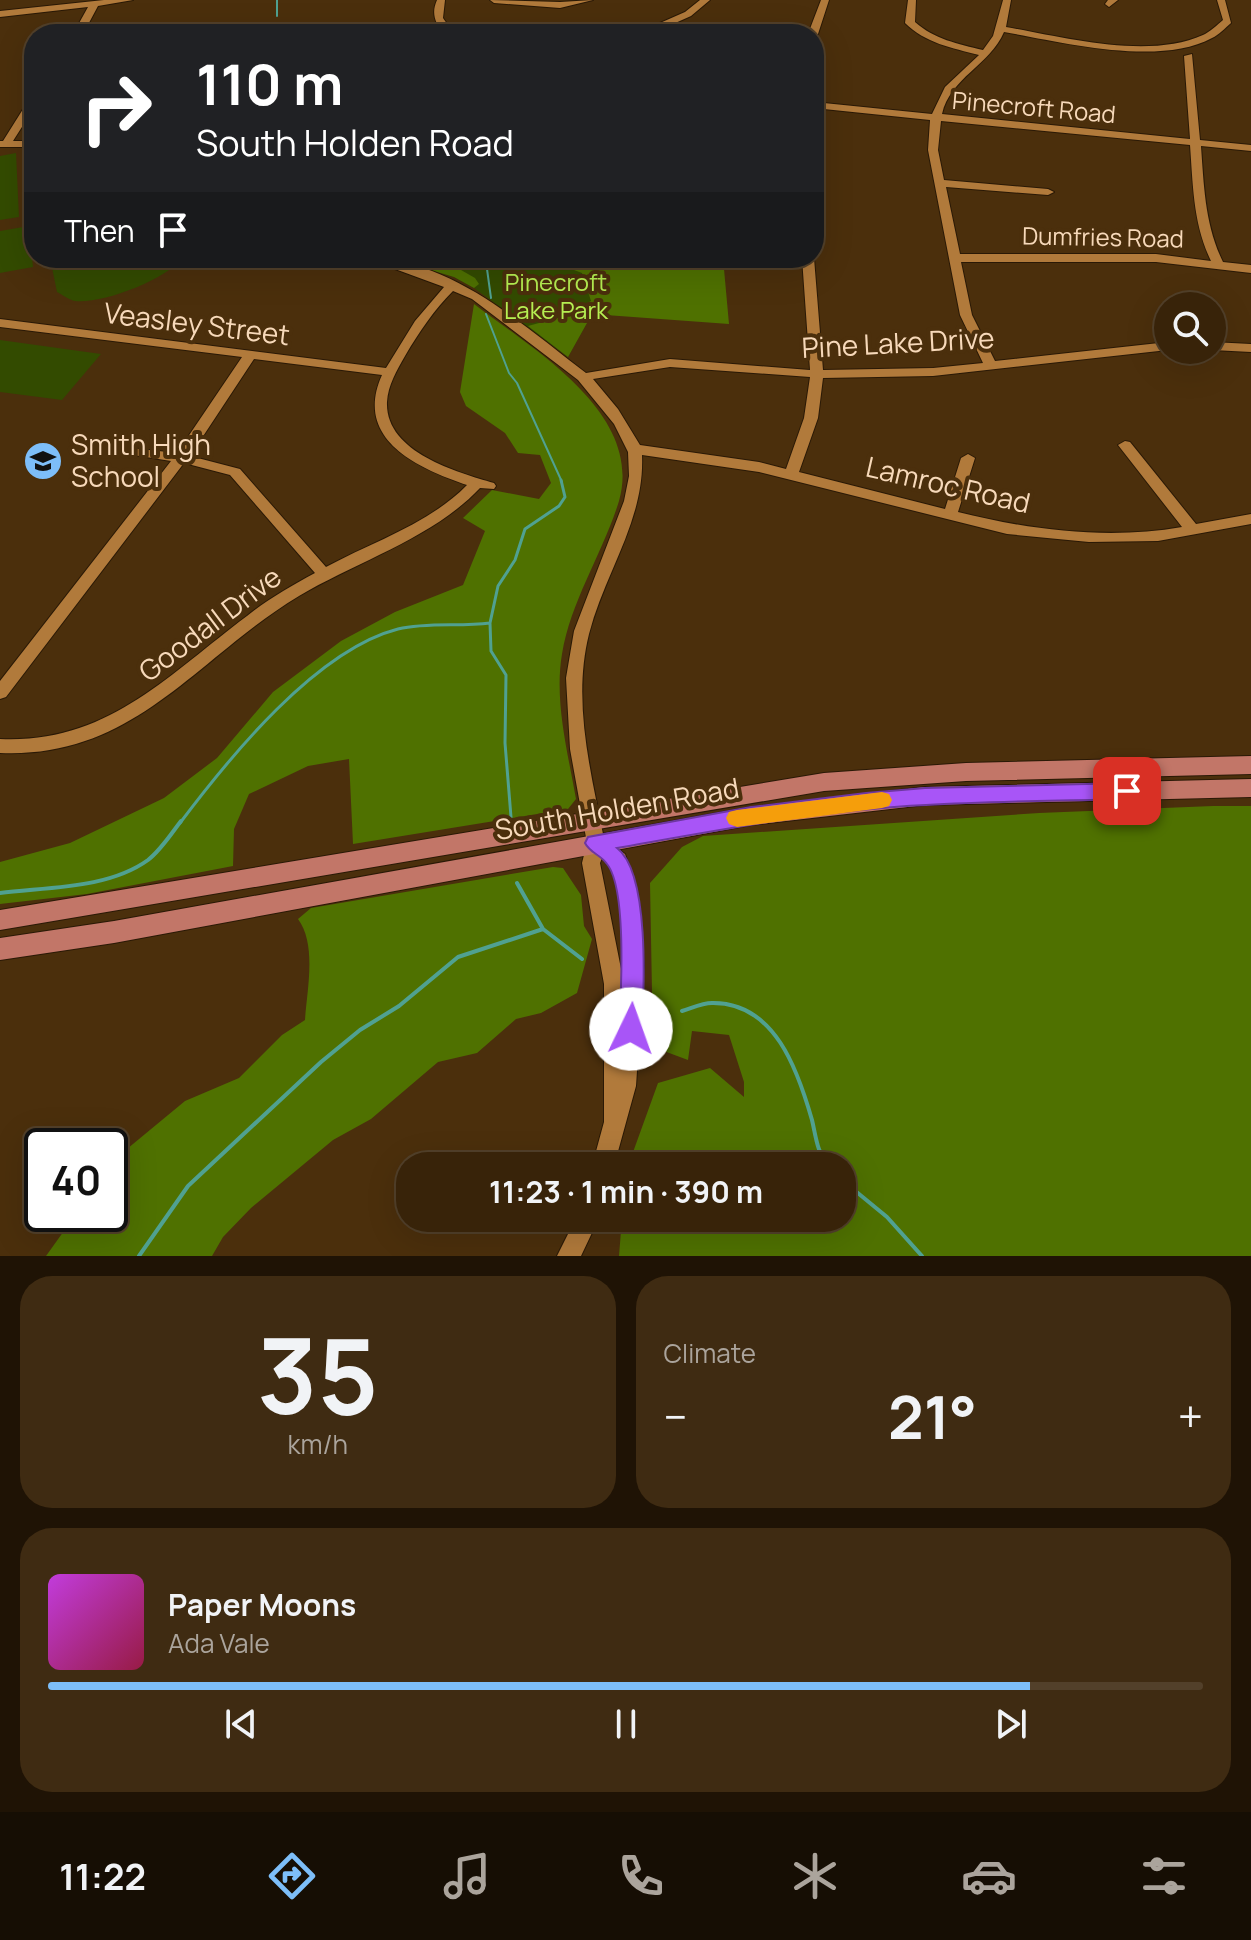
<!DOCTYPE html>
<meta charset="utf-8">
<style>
body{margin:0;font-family:Manrope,sans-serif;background:#3f2b12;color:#f1f3f6;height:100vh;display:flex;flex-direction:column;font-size:30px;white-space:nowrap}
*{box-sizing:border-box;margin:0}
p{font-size:26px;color:#aba49c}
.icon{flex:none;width:44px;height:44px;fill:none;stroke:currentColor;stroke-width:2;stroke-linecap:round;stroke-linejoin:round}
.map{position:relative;height:1256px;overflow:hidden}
.panel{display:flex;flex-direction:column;gap:20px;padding:20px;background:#1f1305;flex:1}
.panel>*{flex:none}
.top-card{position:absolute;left:24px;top:24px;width:800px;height:244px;border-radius:32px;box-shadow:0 8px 32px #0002,0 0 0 2px #52402a;background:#202124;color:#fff;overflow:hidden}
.fabs{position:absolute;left:1154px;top:292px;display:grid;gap:16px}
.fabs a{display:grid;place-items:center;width:72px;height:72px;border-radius:50%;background:#382309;box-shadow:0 8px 32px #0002,0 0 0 2px #52402a;font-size:40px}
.speed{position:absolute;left:24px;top:1128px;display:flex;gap:16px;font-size:40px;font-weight:700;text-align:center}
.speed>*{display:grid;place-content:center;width:104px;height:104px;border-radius:50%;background:#382309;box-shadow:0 8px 32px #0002,0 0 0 2px #52402a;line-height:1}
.speed .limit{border:4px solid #111;border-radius:12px;background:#fff;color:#111}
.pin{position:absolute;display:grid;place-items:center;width:68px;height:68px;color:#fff;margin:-34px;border-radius:16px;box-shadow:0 4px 12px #0006}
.me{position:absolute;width:88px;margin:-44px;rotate:3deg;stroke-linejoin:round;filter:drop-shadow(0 0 6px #0008)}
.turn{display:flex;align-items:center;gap:28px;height:168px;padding:0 40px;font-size:36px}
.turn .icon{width:104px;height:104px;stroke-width:2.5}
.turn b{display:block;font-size:56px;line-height:68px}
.then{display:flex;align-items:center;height:76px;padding:0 40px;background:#0003;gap:16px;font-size:30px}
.big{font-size:60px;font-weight:700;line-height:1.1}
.panel .card{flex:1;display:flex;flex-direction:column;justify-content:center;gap:12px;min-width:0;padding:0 28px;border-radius:32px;background:#3f2b12}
.panel .dial{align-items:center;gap:0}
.dial b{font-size:104px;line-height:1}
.song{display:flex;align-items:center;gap:24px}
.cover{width:96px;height:96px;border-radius:12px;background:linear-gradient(135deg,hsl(290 70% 55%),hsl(340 70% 35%))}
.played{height:8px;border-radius:4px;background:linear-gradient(90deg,#7dbef9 85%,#52402a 85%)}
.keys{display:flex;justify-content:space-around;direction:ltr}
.heat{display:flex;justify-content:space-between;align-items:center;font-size:44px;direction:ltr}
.panel .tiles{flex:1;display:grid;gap:20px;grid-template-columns:1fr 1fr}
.card:last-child{grid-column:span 2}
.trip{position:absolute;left:396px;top:1152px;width:460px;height:80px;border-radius:32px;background:#382309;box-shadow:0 8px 32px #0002,0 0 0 2px #52402a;font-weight:700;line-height:80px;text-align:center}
.tab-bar{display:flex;height:128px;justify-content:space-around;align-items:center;background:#160e04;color:#aba49c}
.tab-bar .icon{width:56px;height:56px}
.tab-bar .active{color:#7dbef9}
.tab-bar b{font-size:36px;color:#f1f3f6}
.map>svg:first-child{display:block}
</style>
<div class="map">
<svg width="1251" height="1256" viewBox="0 0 1251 1256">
<rect width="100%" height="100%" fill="#4b2f0c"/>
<path fill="#334b00" d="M16,153l3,64 -19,3v-64z
M29,226l4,41 -33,6v-42z
M50,258h132c-16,22 -80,46 -107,43 -6,-1 -12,-6 -18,-9z
M390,258h276v60l-74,-4 -24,43 -94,-69 -20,-11z
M0,340l101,14 -39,46 -62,-8z"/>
<path fill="#4f7100" d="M390,258h50l35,20 4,6 -5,4 -20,-11z
M542,258h181l6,66 -137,-10 -24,43 -40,-31 33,-9 30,-16 -9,-28z
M474,304c58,45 170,109 145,197 -16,52 -48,99 -57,153 -8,47 6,99 14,145l-8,10 -215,35 -4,-85 -41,7 -59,28 -15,35 -1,37 -146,28 -87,10v-42l70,-19 94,-45 53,-40 56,-66 68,-51 54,-29 68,-27 22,-54 -22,-13 29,-28 47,9 12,-16 -11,-28 -22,-2 -13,-20 -39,-27 -6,-14z
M1213,806h38v450h-632l3,-38h220v-52h-214l30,-83 52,-15 34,29v-15l-15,-47 -37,-4 -4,29 -35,-13 -3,-164 32,-36 21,-11 336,-23z
M553,867l10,1 18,27 3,31 8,13 -15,54 -36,20 -25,6 -39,34 -39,9 -67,57 -38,21 -82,68 -28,29 -11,19h-166l30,-42h34v-51l75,-62 54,-23 43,-43 23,-15c2,-31 12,-75 -7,-101l13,-11z"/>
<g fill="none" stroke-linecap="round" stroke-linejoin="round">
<path stroke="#50a191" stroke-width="2" d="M277,0v16
M474,258l13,11 4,29
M486,314l23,59 8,10 45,99"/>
<path stroke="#50a191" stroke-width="3" d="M511,817l-6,-74 1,-68 -15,-24 -1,-28 8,-37 17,-26 10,-31 34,-23 6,-9 -4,-17
M180,823c49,-65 136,-173 218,-194 30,-7 62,-2 92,-6"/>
<path stroke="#50a191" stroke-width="4" d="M517,883l26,46 39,30
M0,893c47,-6 108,-4 148,-33 13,-10 23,-26 33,-39
M682,1011c10,-3 20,-8 30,-8 63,-1 86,68 100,117 4,17 5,32 16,46
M842,1180l45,37 35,39
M139,1256l49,-70 133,-124 39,-32 39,-24 59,-49 85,-28"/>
<defs>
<path id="minor" d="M104,0h29l-35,6 -15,28h-10l15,-27 -88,10v-6z
M437,0h8l-2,18 11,16h-10c-9,-11 -13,-21 -7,-34z
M490,0l70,2 33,-2 -33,8 -66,-5z
M700,0h10l-19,16 -18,8 24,10h-14l-18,-7 -17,7h-13l50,-22z
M821,0h8l-11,34 -4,3v-3h-6z
M908,0h8l-1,22c19,17 43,22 68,28l10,-14 10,-36h8l-5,27c57,10 142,33 197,8 7,-3 14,-10 20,-15l-6,-20h8l6,23c-6,5 -12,12 -19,15 -53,29 -151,4 -208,-6 -14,33 -54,46 -62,82l248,25 -6,-83 8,-2 8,86 51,5v6l-50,-5c3,41 4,79 22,116l28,3v8l-95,-11h-195l11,53 23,46 173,-19v8l-235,26 -110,2 -5,40 -19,54 146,37 16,-51 7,-4 7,4 -17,54c72,18 150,28 224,15l-64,-82 7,-4 5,1 66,82 55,-10v10l-93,17 -69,1 -82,-8 -248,-62 -117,-17c3,65 -37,117 -53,179 -17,68 2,138 15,205l21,15 2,6 13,48 4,58 -8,120 -22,80h-22l12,-44v-138l-22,-121 5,-20 -17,-94 -4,-71 8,-47 50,-130 5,-25 -1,-24 -14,-28 -36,-44 -106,-81 -19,-8c-19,19 -34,41 -48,65 -8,14 -17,29 -18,46 -2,50 69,70 107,81l2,3 -2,3 -14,-1c-47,50 -122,73 -181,108 -103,62 -164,163 -299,157v-14c107,5 168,-64 247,-123 21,-17 44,-30 68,-43l-85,-98 -46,-12 -178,234 -6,2v-18l171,-220 -50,-8 -2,-3 2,-3 56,6 65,-96 -242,-30v-8l386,49 29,-47 29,-34 -79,-29c86,0 156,66 221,115l84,-14 140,11 -8,-112h12l9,112 110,-2 50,-5 -23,-48 -32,-165 2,-30 -116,-12v-6l118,12 13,-27 34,-32c-27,-7 -54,-12 -74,-32zM941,121l249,24c3,40 3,79 21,116l-55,-7h-196l-14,-67 102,8 6,-3 -6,-3 -104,-9 -6,-30zM254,359l128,16c-29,64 35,93 85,110 -38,39 -93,56 -141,82l-86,-98 -50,-13zM670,367l140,10 -6,41 -18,51 -27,-7 -119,-17 -22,-36 -25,-30zM602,858c22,17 23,93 21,121l-23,-116z
M1108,0h10l-9,7 -4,-3z
M335,26l14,8 -15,-2 -22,2 3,-5z
M34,97v11l-21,33h21v6h-34v-6h3l27,-43z
M1212,342l39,2v8l-39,-2z
M576,1218h23l-18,38h-24z"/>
<path id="major" d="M1251,756v18l-285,7 -142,10 -824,139v-20l824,-137 142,-10z
M1251,779v18l-326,8 -174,20 -637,118 -114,17v-22l114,-17 637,-114 174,-20z"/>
</defs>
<use href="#minor" stroke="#2a1906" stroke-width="2"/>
<use href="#major" stroke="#2a1906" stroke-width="2"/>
<use href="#minor" fill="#b17a3b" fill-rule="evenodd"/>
<use href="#major" fill="#c27668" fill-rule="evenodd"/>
</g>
<path fill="#a855f7" stroke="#6d37a1" stroke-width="2" d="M1127,783l7,2 3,6 -3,6 -7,2c-67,2 -134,2 -201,6 -104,5 -207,25 -309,43 33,25 27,141 25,181l-3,8 -8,3 -8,-3 -4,-8c2,-33 8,-140 -12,-165 -6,-9 -17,-11 -22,-21l3,-6 163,-30 115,-14 59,-5z"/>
<path fill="#f59e0b" d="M882,792l7,2 3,6 -3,6 -7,2 -145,19 -8,-3 -3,-6 3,-6 8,-2z"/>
<defs>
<symbol id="school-disc" viewBox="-11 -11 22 22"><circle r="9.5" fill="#7dbef9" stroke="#4b2f0c"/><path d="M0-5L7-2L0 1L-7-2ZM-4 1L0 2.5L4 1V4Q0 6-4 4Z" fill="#111"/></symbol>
</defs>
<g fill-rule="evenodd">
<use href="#school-disc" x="21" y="439" width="44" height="44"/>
</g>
<g text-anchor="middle" stroke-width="8" stroke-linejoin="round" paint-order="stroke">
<g font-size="24" fill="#f7d9ba" stroke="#4b2f0c">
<text transform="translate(1034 108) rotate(5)" y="8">Pinecroft Road</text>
<text transform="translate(1103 238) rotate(1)" y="8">Dumfries Road</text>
</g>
<g font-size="24" fill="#b6ef52" stroke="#4b2f0c">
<text x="556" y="291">Pinecroft<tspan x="556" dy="28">Lake Park</tspan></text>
</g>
<g font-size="28" fill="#f7d9ba" stroke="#4b2f0c">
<text transform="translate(197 324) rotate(7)" y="10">Veasley Street</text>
<text transform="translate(898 343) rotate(-3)" y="10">Pine Lake Drive</text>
<text transform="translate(948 485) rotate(13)" y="10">Lamroc Road</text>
<text transform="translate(210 624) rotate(-37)" y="10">Goodall Drive</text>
<text transform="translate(617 809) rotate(-10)" y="10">South Holden Road</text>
</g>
<g font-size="28" fill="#f7d9ba" stroke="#4b2f0c" text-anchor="start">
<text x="71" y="455">Smith High<tspan x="71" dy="32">School</tspan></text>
</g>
</g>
</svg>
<div class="fabs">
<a><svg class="icon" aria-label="search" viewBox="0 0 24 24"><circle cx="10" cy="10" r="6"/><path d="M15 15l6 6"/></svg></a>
</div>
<div class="speed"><div class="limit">40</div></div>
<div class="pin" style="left:1127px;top:791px;background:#d93025"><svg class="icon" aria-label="arrive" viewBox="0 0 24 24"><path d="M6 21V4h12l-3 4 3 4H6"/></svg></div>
<svg class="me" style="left:631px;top:1029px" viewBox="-20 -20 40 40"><circle r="19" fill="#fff"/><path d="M0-13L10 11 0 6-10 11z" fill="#a855f7"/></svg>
<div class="trip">11:23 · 1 min · 390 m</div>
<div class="top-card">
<div class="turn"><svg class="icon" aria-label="right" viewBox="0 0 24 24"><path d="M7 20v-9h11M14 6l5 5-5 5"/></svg><div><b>110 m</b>South Holden Road</div></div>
<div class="then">Then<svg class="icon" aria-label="arrive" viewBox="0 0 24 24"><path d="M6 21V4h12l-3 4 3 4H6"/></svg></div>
</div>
</div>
<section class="panel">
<div class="tiles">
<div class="card dial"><b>35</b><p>km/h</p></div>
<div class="card"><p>Climate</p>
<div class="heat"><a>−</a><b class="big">21°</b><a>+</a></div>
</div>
<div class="card">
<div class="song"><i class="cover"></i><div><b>Paper Moons</b><p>Ada Vale</p></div></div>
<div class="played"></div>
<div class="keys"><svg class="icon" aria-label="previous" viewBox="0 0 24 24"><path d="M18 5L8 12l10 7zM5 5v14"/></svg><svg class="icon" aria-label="pause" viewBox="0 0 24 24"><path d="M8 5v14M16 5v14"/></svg><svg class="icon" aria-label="next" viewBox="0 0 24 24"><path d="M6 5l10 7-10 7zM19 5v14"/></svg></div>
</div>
</div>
</section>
<nav class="tab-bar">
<b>11:22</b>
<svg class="icon active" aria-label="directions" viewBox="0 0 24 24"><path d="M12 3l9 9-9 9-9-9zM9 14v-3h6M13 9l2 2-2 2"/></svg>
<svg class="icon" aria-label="music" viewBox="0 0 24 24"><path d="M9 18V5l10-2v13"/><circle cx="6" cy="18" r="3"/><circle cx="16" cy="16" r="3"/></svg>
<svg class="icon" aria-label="phone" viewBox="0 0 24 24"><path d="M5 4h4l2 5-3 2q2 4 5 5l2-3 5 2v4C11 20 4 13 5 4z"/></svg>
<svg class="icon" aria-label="climate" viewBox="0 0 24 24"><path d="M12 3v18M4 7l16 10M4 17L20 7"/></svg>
<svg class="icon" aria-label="car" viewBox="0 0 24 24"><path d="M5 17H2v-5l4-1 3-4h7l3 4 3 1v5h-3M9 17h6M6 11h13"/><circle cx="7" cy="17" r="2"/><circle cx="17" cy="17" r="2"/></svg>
<svg class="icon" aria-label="filters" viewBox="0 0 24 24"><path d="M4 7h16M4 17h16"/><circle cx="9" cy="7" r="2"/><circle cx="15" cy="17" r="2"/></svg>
</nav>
